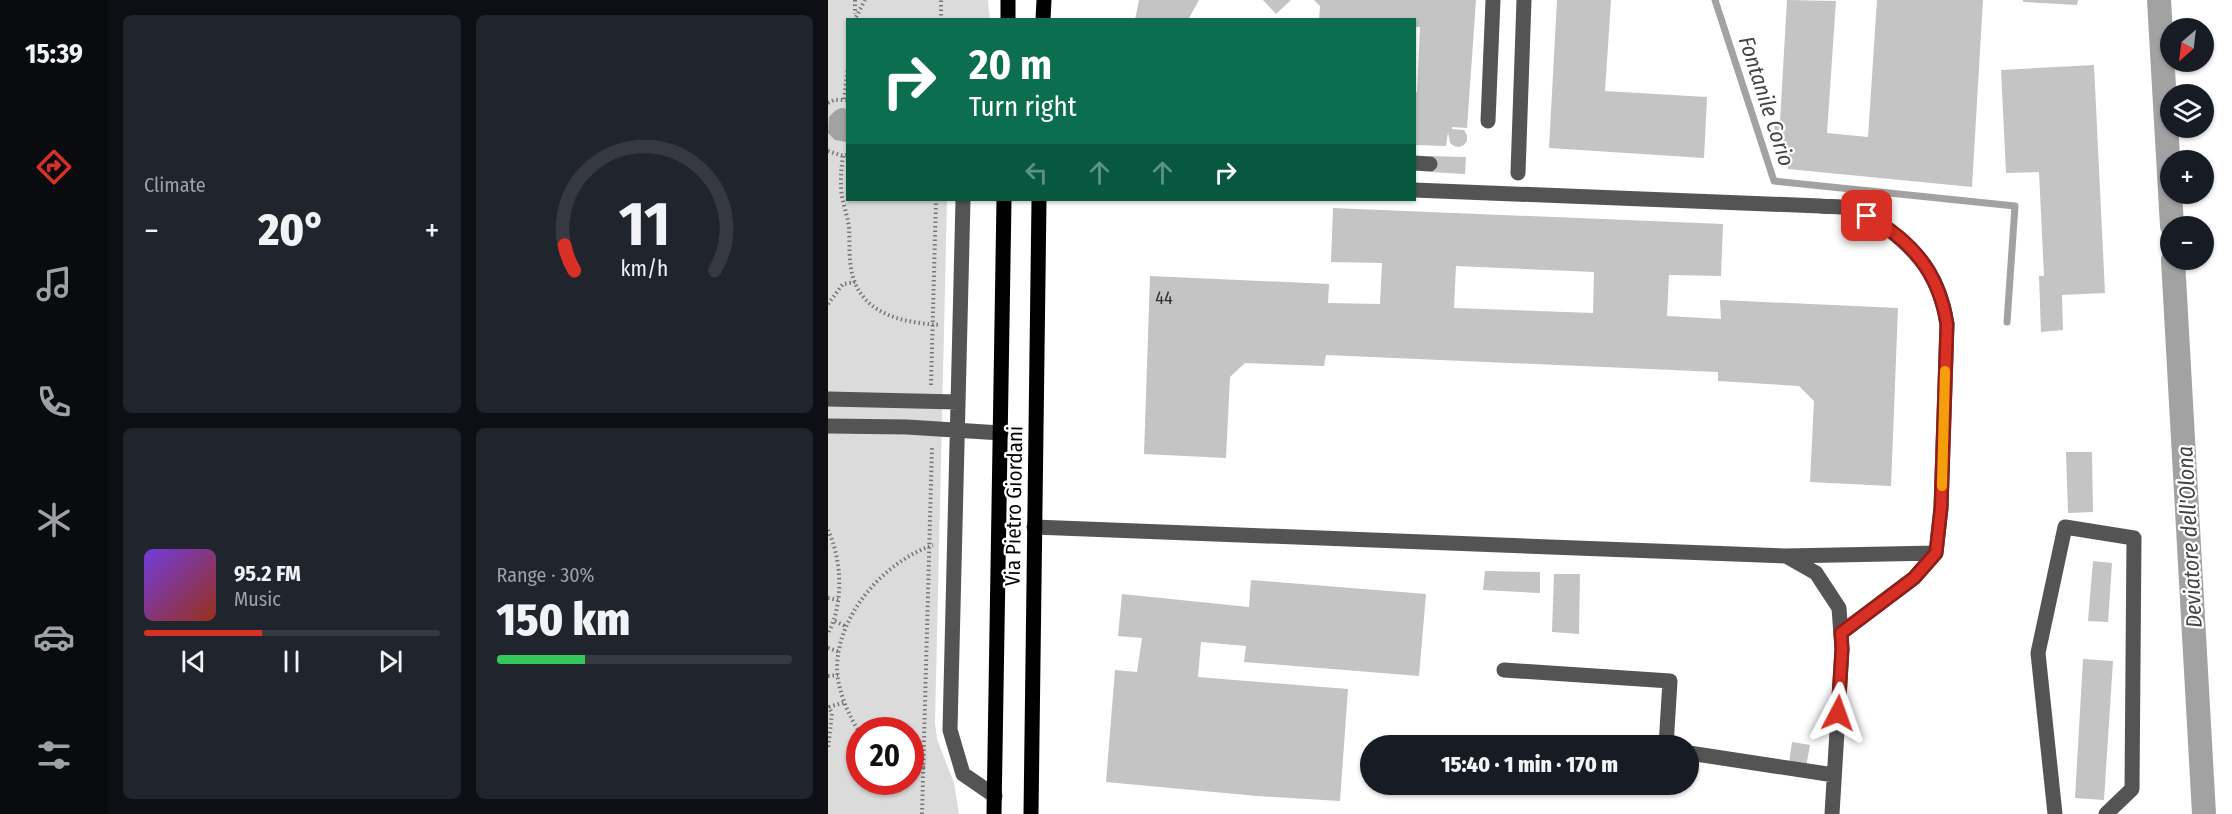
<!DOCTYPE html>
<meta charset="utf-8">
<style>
body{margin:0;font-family:"Fira Sans Condensed",sans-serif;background:#20242c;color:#f1f3f6;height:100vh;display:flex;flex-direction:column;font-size:22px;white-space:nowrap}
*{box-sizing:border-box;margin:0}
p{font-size:20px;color:#9ea1a6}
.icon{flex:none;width:33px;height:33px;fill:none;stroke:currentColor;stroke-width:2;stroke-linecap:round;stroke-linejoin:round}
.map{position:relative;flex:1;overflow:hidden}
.side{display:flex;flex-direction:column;gap:15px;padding:15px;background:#0d0f14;width:720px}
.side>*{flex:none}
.banner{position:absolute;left:18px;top:18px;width:570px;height:183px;border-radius:0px;box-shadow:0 2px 4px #0004;background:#0b6e4f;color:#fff;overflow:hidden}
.needle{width:39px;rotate:208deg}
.tools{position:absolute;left:1332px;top:18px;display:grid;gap:12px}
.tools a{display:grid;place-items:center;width:54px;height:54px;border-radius:50%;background:#171b24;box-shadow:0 2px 4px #0004;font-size:30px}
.speed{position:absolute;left:18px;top:717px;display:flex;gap:12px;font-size:30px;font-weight:700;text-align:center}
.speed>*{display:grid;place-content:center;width:78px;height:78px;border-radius:50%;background:#171b24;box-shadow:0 2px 4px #0004;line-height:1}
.speed .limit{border:9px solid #d22;background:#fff;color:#111}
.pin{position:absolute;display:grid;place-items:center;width:51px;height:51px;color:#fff;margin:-26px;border-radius:12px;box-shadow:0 3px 9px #0006}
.me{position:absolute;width:66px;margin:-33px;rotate:4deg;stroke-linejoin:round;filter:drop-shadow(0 0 4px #0008)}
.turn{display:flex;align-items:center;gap:21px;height:126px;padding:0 24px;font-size:27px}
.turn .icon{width:78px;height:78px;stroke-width:2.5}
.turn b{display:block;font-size:42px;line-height:51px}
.lanes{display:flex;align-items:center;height:57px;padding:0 24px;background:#0003;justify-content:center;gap:30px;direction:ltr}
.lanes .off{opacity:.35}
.big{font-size:45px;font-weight:800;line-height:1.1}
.side .tile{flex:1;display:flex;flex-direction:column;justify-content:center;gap:9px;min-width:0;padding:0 21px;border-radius:9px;background:#20242c}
.side .dial{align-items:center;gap:0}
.dial svg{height:156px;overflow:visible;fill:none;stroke:#363941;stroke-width:7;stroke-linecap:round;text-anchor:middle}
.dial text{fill:#f1f3f6;stroke:none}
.song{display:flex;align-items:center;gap:18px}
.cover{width:72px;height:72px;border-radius:9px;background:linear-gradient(135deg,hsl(260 70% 55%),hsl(10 70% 35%))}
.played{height:6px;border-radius:3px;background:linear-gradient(90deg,#d93025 40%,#363941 40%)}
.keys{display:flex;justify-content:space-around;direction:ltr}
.heat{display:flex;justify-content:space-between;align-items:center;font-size:33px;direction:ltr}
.charge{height:9px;border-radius:4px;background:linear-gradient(90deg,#34c759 30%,#363941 0)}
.side .tiles{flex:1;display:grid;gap:15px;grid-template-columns:repeat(2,1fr)}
.trip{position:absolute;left:532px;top:735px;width:339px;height:60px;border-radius:30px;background:#171b24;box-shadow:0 2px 4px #0004;font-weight:800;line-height:60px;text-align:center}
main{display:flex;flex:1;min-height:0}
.tabs{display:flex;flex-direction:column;width:108px;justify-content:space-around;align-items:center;background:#090b0e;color:#9ea1a6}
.tabs .icon{width:42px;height:42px}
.tabs .on{color:#d93025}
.tabs b{font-size:27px;color:#f1f3f6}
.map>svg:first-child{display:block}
</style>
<main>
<nav class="tabs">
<b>15:39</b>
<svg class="icon on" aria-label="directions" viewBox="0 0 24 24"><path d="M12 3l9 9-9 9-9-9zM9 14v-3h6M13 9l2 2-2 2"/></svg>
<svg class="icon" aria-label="music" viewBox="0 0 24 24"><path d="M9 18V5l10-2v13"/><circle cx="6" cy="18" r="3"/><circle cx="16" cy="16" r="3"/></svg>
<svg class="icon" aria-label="phone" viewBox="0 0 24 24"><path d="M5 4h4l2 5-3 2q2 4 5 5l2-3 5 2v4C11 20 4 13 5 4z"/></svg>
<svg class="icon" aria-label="climate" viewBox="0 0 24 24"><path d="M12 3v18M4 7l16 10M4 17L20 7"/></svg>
<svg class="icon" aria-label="car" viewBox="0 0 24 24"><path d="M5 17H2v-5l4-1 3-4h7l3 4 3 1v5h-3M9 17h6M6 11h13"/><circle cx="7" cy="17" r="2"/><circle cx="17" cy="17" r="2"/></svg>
<svg class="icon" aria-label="filters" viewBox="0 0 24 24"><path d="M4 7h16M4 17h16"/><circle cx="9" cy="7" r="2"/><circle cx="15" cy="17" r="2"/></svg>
</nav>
<section class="side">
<div class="tiles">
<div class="tile"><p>Climate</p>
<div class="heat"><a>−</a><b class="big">20°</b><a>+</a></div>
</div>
<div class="tile dial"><svg viewBox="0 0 100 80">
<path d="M14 69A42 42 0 1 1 86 69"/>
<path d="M14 69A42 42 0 0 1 9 56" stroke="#d93025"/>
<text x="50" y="56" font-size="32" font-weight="700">11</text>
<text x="50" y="72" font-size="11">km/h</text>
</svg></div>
<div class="tile">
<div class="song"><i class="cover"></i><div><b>95.2 FM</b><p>Music</p></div></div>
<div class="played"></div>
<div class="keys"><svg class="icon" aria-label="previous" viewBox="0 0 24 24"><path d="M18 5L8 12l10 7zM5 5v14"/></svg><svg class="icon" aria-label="pause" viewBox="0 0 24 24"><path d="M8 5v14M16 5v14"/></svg><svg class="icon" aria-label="next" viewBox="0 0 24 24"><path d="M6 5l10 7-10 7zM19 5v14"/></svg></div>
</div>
<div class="tile"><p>Range · 30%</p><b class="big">150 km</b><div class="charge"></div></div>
</div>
</section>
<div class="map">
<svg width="1404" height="814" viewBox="0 0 1404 814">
<rect width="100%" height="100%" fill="#fff"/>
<path fill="#dbdbdb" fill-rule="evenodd" d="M0,0h160v2l2,17 -142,1v180h99l-12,523 2,16 17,44 5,31h-131zM32,730h50v52h-50z"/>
<path fill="#a2a2a2" d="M13,108l6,1 -1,33 -11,-2 -7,-7 1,-16 7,-7z"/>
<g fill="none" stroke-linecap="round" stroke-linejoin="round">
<path stroke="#a2a2a2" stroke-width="7" d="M887,0l59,181 241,25 -8,116"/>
<path stroke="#a2a2a2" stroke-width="24" d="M1331,0l13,226
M1345,260l31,554"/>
</g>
<path fill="#c4c4c4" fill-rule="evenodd" d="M311,0h60l-11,20h-53z
M435,0h28l-15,14z
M486,0h162l-9,128 -15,-1v2l12,1 3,5v6l-3,4 -5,2 -5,-1 -4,-3 -2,-11 -2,14 -32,-1v-53h3l3,-65h-6v-7h-95l1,-14z
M729,0h54l-6,91 102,6 -3,61 -155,-10z
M959,0l49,1 -9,132 41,4 9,-137h106l-11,187 -184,-18 -16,-48h8z
M1195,0h55l-1,5 -54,-3z
M1266,65l11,228 -43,2 1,35 -22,2 -2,-56h5l-5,-104 -33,1 -5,-103z
M603,156l35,1 -1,17 -35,-2z
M505,208l390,16 -2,52 -52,-1 -2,41 54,3 -1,-19 178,8 -7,178 -81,-4 4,-81 -15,-15 -81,-5v-9l-392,-17 -2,11 -79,-3 -15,14 -4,81 -82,-4 6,-178 179,8 -1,19 52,1 2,-41 -51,-1zM628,266l138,6 -1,41 -139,-5z
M1238,452h26l1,60 -25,1z
M1265,561l19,2 -4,59 -20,-1z
M657,571l55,1v21l-57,-3z
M726,574h26l-1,60 -27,-2z
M423,580l175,14 -7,82 -175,-14 2,-16 -45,-4 -3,35 150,12 -8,112 -83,-5 -151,-14 9,-112 22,2 5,-34 -24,-2 4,-42 127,13z
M1255,659l30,2 -9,139 -29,-2z
M964,742l18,3 -4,22 -17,-3z"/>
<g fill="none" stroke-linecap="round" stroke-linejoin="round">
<path stroke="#767676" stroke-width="4" stroke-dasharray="1.5 3" stroke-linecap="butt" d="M27,0v14
M28,17l9,-17
M113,20v-20
M16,99l4,-32
M0,103l6,-3h14
M0,151l15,5 5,-1
M15,156c-2,14 -3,27 -1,41 2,10 6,21 7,31 1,18 -1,38 6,55 14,34 54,40 85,42
M0,304l15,-20 12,-2
M103,385l5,-185
M0,530c14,30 16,74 0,103
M0,598l10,2
M7,621l12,6
M0,648l12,4
M0,676l10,-1
M0,706l4,7 -4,36
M1,707l16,-5
M32,733c-12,-18 -23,-44 -23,-66 1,-53 47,-105 96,-122
M82,765l16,3
M94,814l10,-368"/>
<path stroke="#545454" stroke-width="15" d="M660,121l5,-121
M586,163l16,1
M690,173l6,-173
M586,190l406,16c10,1 22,0 32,3 12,2 26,12 36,20 35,27 52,51 59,95l-6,184 -5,45 -22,25 -73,55
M135,200l-13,530 13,44 32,22
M0,399l130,3
M0,426l79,1 94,6
M206,527l752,29 30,17 23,35 3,41 -10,165
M958,556l150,-3
M676,670l166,11 -4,65
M861,753l145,22
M1227,814l-17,-161 27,-126 69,11 -2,251 -26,25"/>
<path stroke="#000" stroke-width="15" d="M180,20v-20
M215,20l1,-20
M166,814l10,-614
M203,814l8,-614"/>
</g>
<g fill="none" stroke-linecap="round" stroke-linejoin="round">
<defs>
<path id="route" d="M1010,713l4,-64 -1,-16 73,-55 22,-25 5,-45 6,-184c-8,-51 -35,-84 -80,-108"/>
</defs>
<use href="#route" stroke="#8d1f18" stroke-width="15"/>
<use href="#route" stroke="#d93025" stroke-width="10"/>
<path stroke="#f59e0b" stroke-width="10" d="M1114,486l3,-115"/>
</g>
<g text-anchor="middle" stroke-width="4.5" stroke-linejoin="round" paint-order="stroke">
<g font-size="18" fill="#313131">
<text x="336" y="304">44</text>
</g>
<g font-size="21" fill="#000" stroke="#fff">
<text transform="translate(186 506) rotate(-89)" y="7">Via Pietro Giordani</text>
</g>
<g font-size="22" font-style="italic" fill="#434343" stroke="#fff">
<text transform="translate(939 101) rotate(72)" y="8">Fontanile Corio</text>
<text transform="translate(1361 537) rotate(-93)" y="8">Deviatore dell'Olona</text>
</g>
</g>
</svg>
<div class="tools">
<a><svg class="needle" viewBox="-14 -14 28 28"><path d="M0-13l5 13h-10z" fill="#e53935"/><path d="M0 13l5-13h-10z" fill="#9ea1a6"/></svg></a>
<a><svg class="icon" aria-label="layers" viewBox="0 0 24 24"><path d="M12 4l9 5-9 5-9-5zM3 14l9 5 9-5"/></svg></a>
<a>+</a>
<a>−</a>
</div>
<div class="speed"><div class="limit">20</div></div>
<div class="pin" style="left:1039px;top:216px;background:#d93025"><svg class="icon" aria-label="arrive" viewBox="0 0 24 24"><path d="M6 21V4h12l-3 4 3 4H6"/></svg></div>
<svg class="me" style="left:1010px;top:713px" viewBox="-20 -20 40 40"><path d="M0-17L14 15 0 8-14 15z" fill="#d93025" stroke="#fff" stroke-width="4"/></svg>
<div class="trip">15:40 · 1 min · 170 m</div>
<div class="banner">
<div class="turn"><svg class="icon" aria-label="right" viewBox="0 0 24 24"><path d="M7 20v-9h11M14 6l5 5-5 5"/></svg><div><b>20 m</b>Turn right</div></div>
<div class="lanes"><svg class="icon off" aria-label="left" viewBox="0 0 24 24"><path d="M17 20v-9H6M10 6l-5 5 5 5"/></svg><svg class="icon off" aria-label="ahead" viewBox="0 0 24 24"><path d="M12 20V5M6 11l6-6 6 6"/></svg><svg class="icon off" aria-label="ahead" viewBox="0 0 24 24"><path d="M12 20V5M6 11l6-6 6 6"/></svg><svg class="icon" aria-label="right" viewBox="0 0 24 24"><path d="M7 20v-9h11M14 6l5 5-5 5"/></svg></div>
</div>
</div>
</main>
